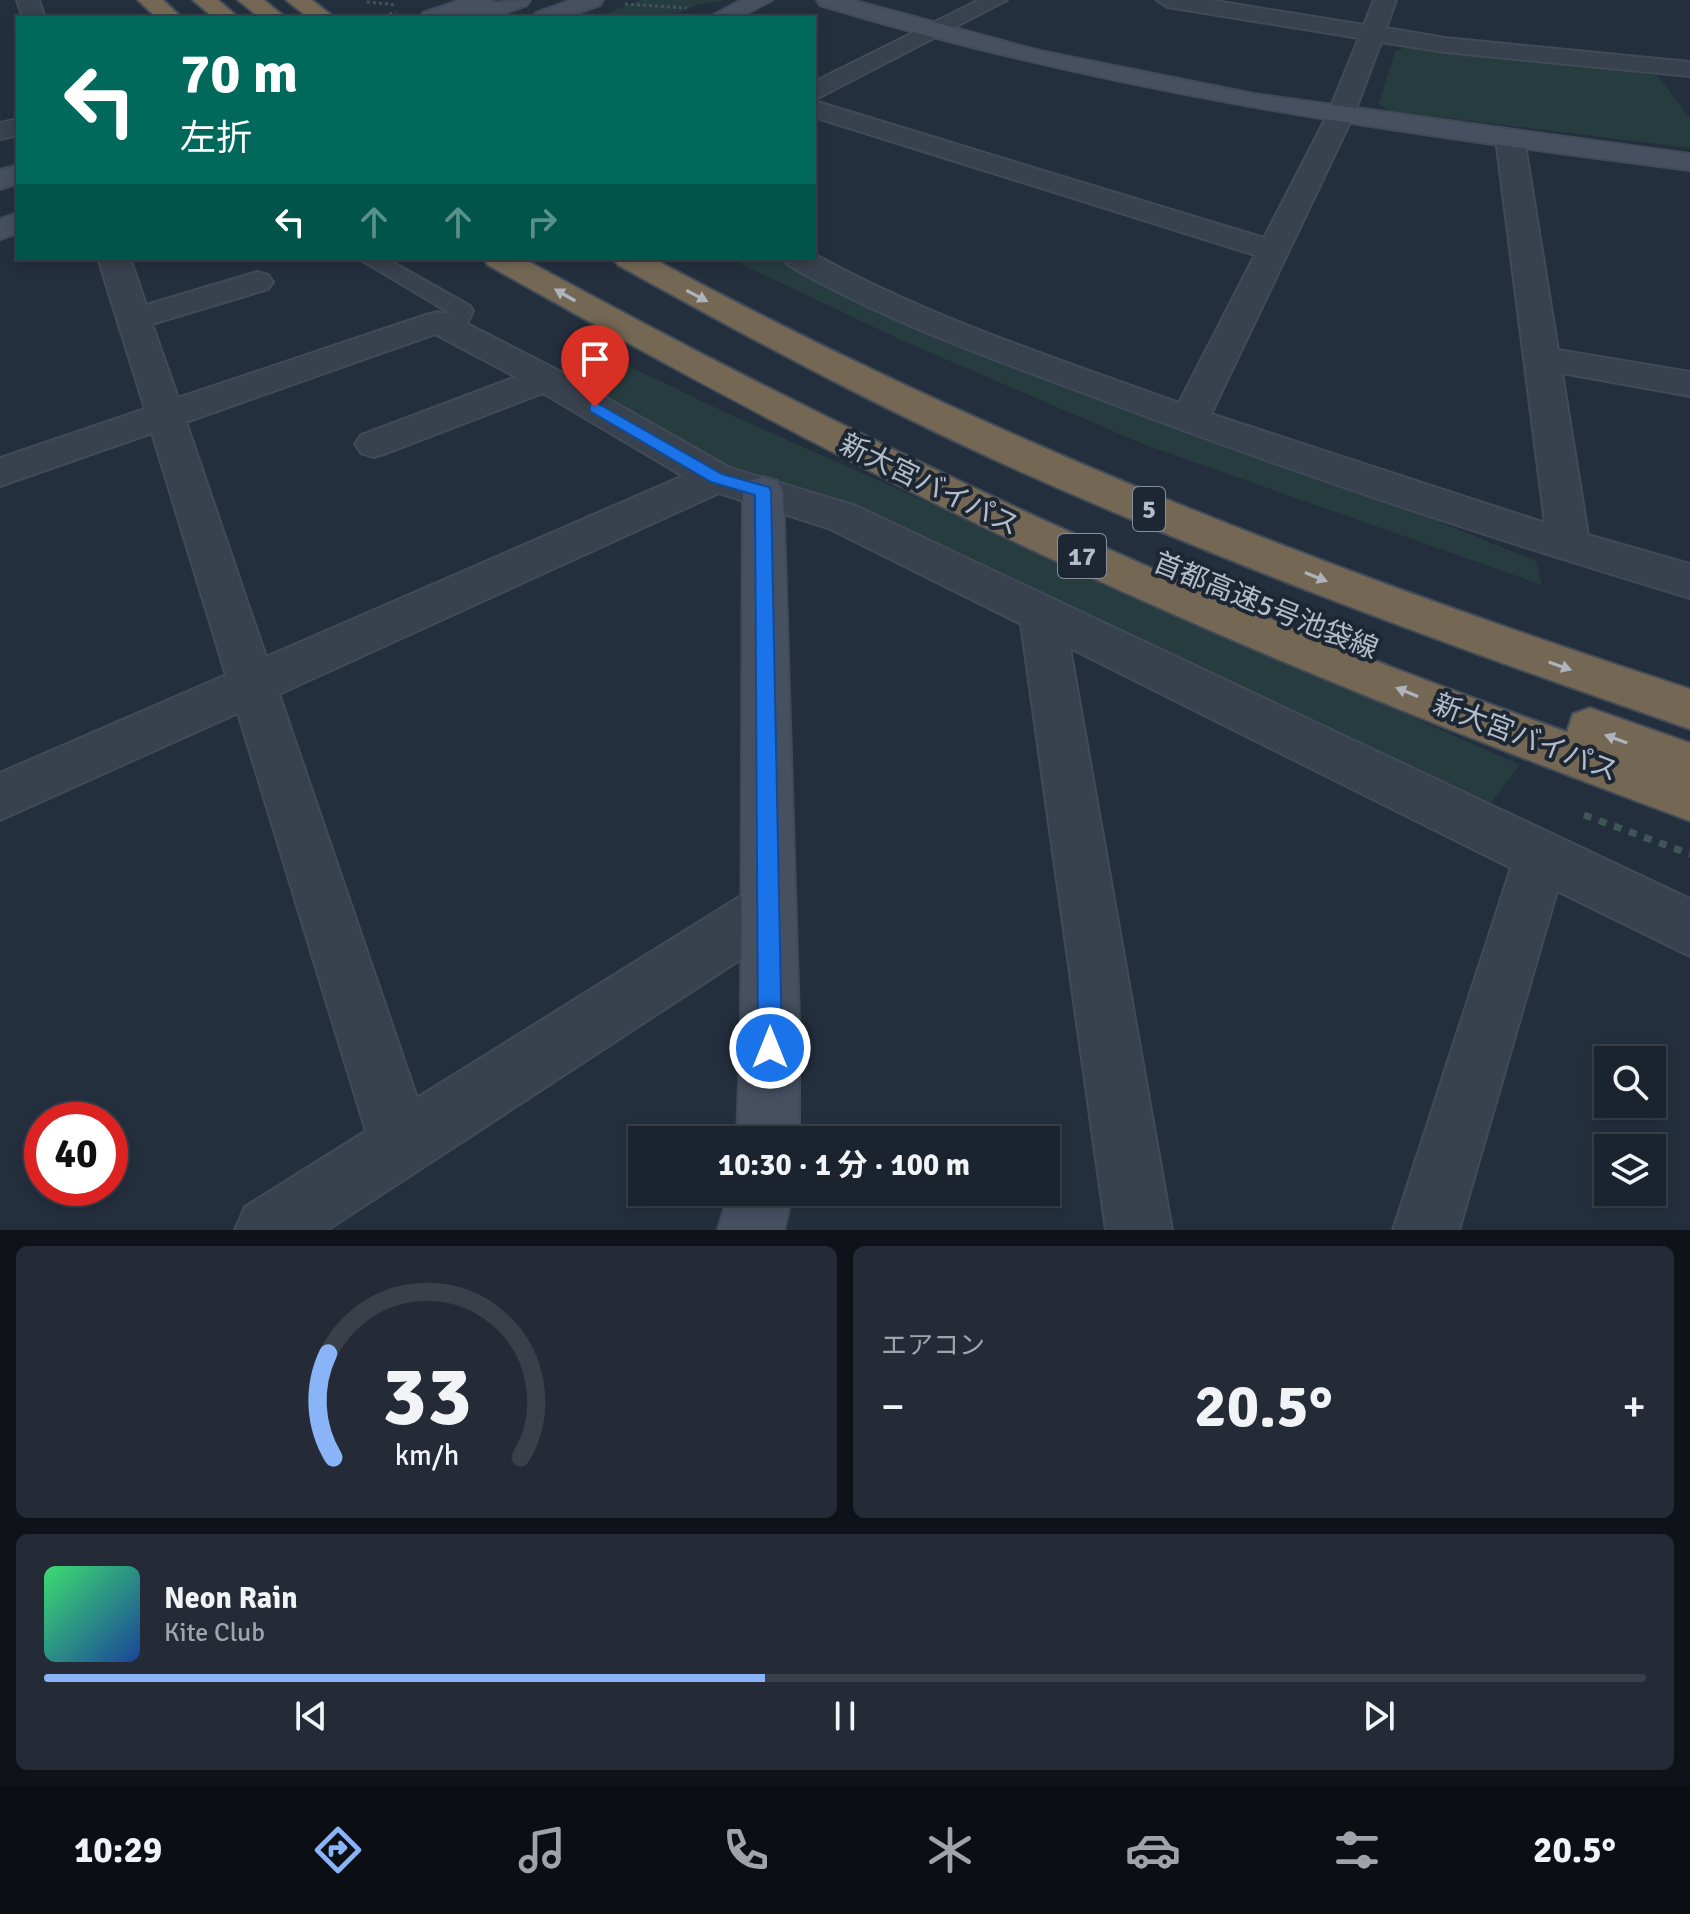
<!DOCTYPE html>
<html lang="ja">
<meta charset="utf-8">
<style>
body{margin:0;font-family:Signika,"Noto Sans JP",sans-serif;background:#242b36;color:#f1f3f6;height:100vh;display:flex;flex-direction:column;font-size:30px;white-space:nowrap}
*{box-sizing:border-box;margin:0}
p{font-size:26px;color:#a0a4aa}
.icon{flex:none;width:44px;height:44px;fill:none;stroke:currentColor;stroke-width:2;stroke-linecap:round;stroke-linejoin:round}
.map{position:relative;height:1230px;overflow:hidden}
.details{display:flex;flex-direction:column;gap:16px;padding:16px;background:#0f1319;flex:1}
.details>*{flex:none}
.hud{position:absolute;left:16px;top:16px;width:800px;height:244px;border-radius:0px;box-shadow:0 4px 12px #0003,0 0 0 2px #39404a;background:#00695c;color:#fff;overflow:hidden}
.buttons{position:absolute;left:1594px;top:1046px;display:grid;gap:16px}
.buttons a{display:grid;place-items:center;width:72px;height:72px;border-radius:0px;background:#1b232e;box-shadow:0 4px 12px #0003,0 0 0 2px #39404a;font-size:40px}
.speed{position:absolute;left:24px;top:1102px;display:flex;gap:16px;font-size:40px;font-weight:700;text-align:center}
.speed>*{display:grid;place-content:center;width:104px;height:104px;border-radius:50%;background:#1b232e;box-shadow:0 4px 12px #0003,0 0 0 2px #39404a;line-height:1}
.speed .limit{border:12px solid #d22;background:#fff;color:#111}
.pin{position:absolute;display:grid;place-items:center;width:68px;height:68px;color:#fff;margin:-82px -34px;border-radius:50% 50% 50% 0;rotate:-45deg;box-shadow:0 0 8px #0007}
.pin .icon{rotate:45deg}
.me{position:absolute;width:88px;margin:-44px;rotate:0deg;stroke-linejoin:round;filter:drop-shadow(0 0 6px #0008)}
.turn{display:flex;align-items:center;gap:28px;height:168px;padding:0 32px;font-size:36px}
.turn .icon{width:104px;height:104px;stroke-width:2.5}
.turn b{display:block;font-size:56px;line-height:68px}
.lanes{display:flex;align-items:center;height:76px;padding:0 32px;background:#0003;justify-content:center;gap:40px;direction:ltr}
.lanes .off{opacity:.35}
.big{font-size:60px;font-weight:700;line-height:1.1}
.details .widget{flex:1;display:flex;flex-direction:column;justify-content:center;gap:12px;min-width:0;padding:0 28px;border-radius:12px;background:#242b36}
.details .dial{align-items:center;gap:0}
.dial svg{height:208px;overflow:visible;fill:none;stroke:#39404a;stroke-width:7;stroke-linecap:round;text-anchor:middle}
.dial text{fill:#f1f3f6;stroke:none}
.song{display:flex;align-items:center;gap:24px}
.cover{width:96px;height:96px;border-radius:12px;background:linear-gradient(135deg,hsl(140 70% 55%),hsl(220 70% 35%))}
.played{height:8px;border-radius:4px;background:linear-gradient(90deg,#8ab4f8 45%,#39404a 45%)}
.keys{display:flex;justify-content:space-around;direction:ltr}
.heat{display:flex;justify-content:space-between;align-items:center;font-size:44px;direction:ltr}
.details .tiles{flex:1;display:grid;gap:16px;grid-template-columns:1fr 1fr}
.widget:last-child{grid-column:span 2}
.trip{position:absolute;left:628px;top:1126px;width:432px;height:80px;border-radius:0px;background:#1b232e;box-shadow:0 4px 12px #0003,0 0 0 2px #39404a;font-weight:700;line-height:80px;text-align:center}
.tab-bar{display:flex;height:128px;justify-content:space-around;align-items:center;background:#0b0e12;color:#a0a4aa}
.tab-bar .icon{width:56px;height:56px}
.tab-bar .selected{color:#8ab4f8}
.tab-bar b{font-size:36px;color:#f1f3f6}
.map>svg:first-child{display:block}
</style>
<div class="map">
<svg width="1690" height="1230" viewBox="0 0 1690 1230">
<rect width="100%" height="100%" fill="#242f3e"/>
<path fill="#263c3f" d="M641,0h84l-28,5 -31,13h-72z
M1408,47l248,27 34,44v30l-300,-37 -11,-7 16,-53z
M728,258h60l748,303 6,24 -399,-141 -242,-104z
M612,358l119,57 789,350 -37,48 -766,-344 -138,-88z"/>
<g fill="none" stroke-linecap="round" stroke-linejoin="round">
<defs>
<path id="lane" d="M358,258h27l85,48 3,5 -11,24 -8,2 -12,-7 8,-17z"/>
<path id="street" d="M17,0h22l6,18h-22z
M979,0h28l-193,100v-18z
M1157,0h52l155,25 10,-25h22l-10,28 59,10 245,24v14l-245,-24 -64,-10 -27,72 -143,300 334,109 -49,-384 4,-6h20l4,6 34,211 132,22v24l-128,-23 26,162 102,29v34c-197,-59 -393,-124 -585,-197 -108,-41 -217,-78 -317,-136l-5,-7h31v-4c115,64 242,104 365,149l76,-148 -441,-138v-16l450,137 64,-124 31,-76 -191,-31z
M18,119v16l-18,4v-16z
M98,258h32l16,47 111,-33 11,3 5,7 -5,7 -116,35 26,74 248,-83 12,-3 12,3 109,56 171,97 126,38 834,393v57l-133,-65 -98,339h-66l118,-362 -441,-220 102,582h-66l-85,-606 -193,-96 -109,-35 -440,201 138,404 332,-207 19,-8 19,8 8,19 -8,19 -460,301h-92l10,-23 121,-76 -128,-418 -238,107v-47l226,-98 -74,-242 -152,53v-28l145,-49zM435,334l81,43 -155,58 -6,9 6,9 13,4 13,-4 156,-60 140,83 -417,181 -80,-235z"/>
<path id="secondary" d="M461,0h32l-2,3 39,-3 -3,5 -36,13h-32l2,-3 -41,3 3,-5z
M572,0h31l-3,5 -35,13h-32l3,-5z
M742,0h30l-34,18h-30z
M817,0h35l188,51 214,43 436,60v16c-299,-38 -581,-77 -870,-165z
M18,165v18l-18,6v-19z
M18,213v20l-18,6v-20z
M763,477l14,4 6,10 16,530v119h-62l4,-119 2,-530 6,-10z
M729,1192h64l-9,38h-66z"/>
<path id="highway" d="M138,0h25l19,18h-25z
M193,0h25l21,18h-25z
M238,0h26l22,18h-26z
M286,0h26l23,18h-26z
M483,258h39c336,184 684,347 1045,474l6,-18 17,-6 100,35v78c-210,-78 -419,-160 -623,-255 -198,-91 -390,-194 -579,-301z
M613,258h39c334,180 678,314 1038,431v40c-232,-80 -462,-164 -686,-265 -132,-60 -260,-129 -386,-199z"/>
</defs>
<use href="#lane" stroke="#414a57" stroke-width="4"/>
<use href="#street" stroke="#414a57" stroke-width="4"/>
<use href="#secondary" stroke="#414a57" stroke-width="4"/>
<use href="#highway" stroke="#434c59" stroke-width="4"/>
<path stroke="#3f5557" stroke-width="3" stroke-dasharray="3 3" stroke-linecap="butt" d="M367,2l30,3
M625,4l62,4
M378,18l18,-6"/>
<path stroke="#3f5557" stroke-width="7" stroke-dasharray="8 8" stroke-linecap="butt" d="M1584,815l106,39"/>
<use href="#lane" fill="#38414e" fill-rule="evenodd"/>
<use href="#street" fill="#38414e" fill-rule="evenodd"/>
<use href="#secondary" fill="#465061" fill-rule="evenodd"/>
<use href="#highway" fill="#746855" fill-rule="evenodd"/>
</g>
<defs><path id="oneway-solid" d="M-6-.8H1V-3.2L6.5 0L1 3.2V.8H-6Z" transform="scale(2)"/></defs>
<g fill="#aeb4bd">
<use href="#oneway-solid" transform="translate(565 295) rotate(-150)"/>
<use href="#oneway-solid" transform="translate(697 296) rotate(28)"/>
<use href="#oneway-solid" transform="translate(1316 577) rotate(22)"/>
<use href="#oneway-solid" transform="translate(1560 666) rotate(19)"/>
<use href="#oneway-solid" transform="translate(1407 692) rotate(-158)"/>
<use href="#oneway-solid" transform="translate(1616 739) rotate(-160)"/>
</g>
<path fill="#1a73e8" stroke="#114b97" stroke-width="2" d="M595,402l127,72 47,13 2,4 11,557 -3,8 -9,4 -9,-4 -3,-8 -3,-553 -44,-13 -121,-71v-7z"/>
<g text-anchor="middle" stroke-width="8" stroke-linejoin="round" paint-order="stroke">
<g fill="#1d2633" stroke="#878f9c" stroke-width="2">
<rect x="1133" y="487" width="32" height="44" rx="6"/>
<rect x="1058" y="534" width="48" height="44" rx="6"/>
</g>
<g font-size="26" font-weight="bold" fill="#b4bcc9">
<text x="1149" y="518">5</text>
<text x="1082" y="565">17</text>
</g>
<g font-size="28" fill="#b4bcc9" stroke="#1d2633">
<text transform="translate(930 484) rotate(26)" y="10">新大宮バイパス</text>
<text transform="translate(1266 605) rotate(22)" y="10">首都高速5号池袋線</text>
<text transform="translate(1526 737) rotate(21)" y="10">新大宮バイパス</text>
</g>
</g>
</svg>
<div class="buttons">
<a><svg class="icon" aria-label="search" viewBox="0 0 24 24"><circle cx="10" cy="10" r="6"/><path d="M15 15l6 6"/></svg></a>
<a><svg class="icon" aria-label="layers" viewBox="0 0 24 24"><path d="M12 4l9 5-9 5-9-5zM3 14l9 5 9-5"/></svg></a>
</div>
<div class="speed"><div class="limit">40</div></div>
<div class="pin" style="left:595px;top:407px;background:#d93025"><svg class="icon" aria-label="arrive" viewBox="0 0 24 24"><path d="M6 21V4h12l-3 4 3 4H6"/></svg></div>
<svg class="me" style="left:770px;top:1048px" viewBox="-20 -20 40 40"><circle r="17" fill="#1a73e8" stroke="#fff" stroke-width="3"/><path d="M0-11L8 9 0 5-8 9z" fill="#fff"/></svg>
<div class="trip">10:30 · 1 分 · 100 m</div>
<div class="hud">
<div class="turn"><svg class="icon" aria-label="left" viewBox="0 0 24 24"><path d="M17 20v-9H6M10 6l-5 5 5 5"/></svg><div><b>70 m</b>左折</div></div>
<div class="lanes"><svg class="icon" aria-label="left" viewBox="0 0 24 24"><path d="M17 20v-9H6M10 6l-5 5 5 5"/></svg><svg class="icon off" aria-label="ahead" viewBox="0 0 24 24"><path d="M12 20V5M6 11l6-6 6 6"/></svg><svg class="icon off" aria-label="ahead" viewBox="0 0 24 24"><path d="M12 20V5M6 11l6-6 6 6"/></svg><svg class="icon off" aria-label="right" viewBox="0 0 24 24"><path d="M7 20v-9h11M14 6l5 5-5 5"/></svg></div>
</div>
</div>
<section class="details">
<div class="tiles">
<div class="widget dial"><svg viewBox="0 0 100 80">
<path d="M14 69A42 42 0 1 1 86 69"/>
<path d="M14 69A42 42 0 0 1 12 29" stroke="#8ab4f8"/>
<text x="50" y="56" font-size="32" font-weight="700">33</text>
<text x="50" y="72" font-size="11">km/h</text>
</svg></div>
<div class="widget"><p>エアコン</p>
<div class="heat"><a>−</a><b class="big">20.5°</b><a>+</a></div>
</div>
<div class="widget">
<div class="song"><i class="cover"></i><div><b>Neon Rain</b><p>Kite Club</p></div></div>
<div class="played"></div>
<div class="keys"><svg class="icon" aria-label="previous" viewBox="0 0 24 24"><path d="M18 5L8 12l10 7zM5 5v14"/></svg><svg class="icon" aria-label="pause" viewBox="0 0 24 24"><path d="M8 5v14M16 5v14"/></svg><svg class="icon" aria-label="next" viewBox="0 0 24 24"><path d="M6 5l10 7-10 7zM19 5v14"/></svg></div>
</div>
</div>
</section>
<nav class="tab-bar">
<b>10:29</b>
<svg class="icon selected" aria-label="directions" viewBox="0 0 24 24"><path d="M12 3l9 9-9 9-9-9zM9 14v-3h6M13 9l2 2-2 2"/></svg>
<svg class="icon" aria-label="music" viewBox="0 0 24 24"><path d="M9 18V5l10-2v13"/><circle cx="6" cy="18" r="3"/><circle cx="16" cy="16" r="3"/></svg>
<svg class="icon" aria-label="phone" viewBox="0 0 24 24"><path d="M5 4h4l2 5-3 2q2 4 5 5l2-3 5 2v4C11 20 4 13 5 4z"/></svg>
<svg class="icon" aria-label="climate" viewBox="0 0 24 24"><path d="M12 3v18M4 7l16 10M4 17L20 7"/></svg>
<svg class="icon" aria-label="car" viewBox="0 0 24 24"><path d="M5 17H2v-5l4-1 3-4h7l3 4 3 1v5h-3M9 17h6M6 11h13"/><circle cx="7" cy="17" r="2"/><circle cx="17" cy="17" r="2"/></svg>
<svg class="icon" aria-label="filters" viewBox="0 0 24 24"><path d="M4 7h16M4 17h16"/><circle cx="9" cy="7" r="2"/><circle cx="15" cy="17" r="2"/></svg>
<b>20.5°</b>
</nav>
